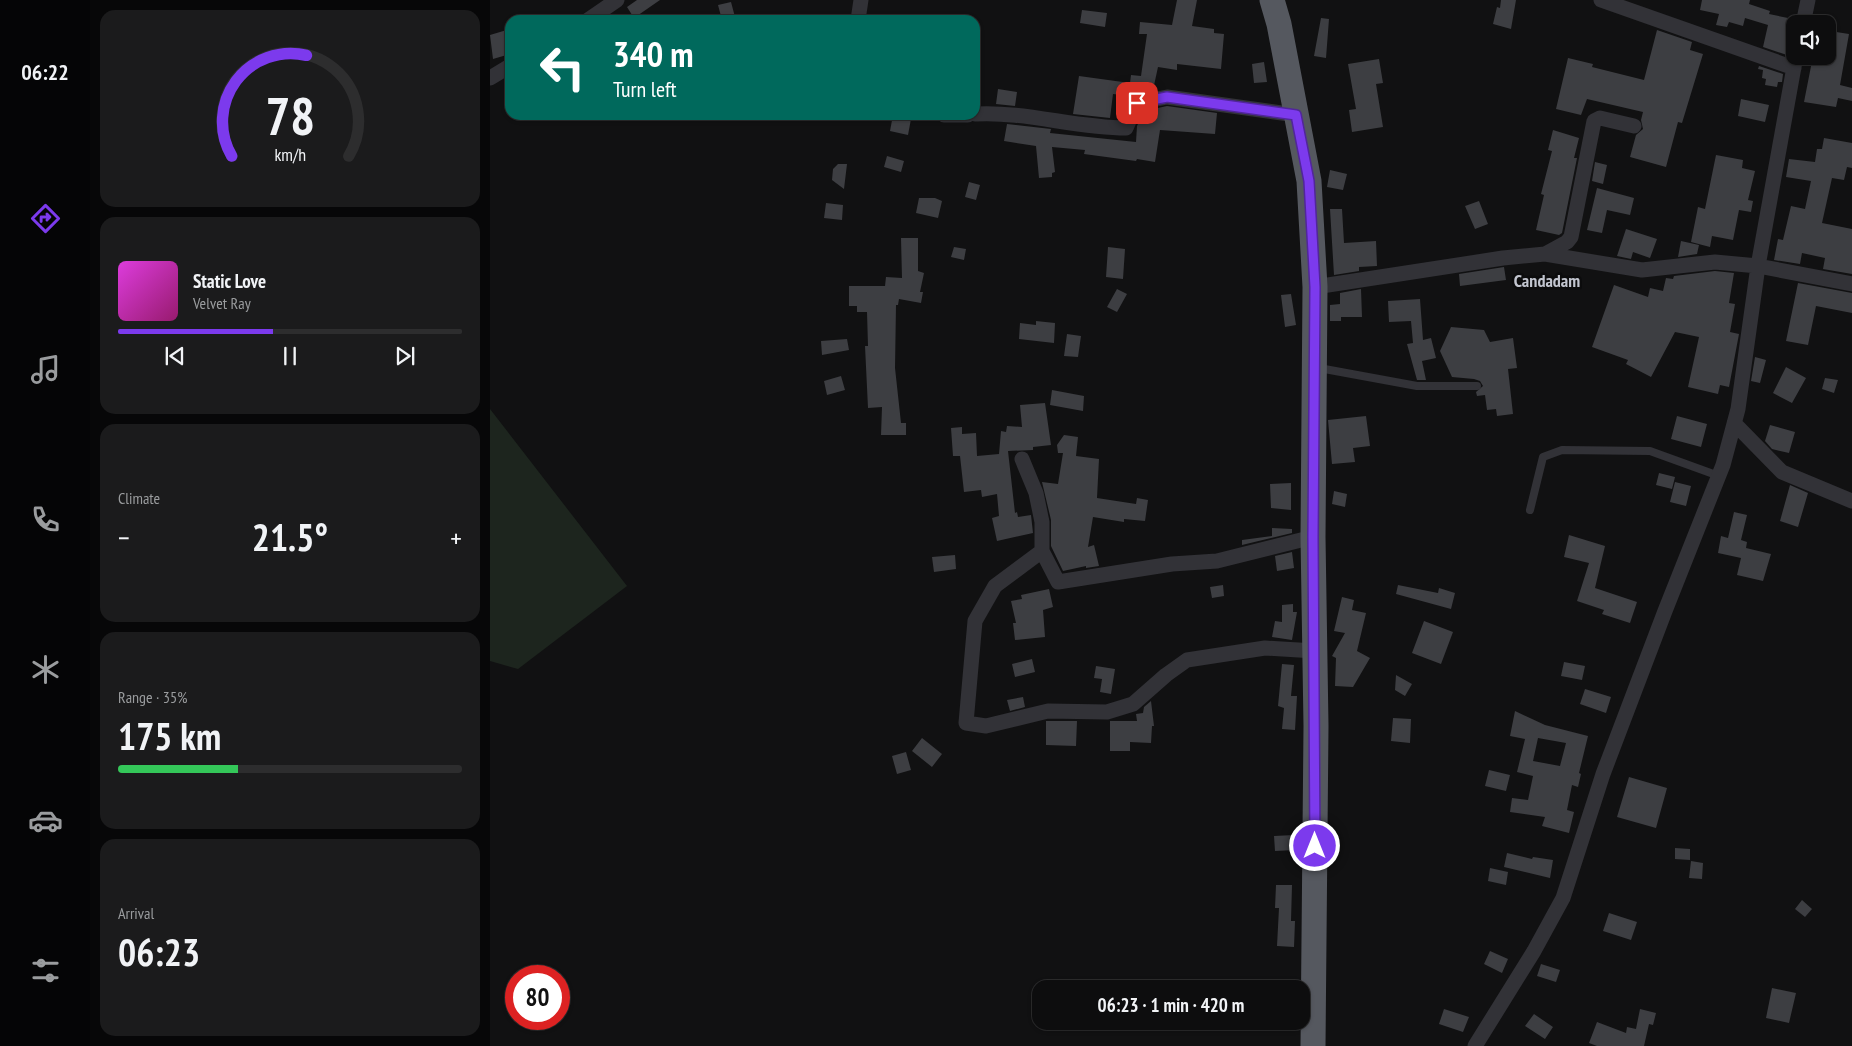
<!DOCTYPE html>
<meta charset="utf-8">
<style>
body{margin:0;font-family:"PT Sans Narrow",sans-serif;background:#1b1b1c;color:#f1f3f6;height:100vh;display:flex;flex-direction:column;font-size:19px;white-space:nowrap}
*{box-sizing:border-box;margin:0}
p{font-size:16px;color:#9a9c9e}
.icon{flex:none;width:28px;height:28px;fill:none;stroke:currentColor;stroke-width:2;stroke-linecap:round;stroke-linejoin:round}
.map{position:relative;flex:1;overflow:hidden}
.side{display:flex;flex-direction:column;gap:10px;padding:10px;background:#070708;width:400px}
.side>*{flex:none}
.top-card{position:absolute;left:15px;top:15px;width:475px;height:105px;border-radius:15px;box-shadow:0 1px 4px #0004,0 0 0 1px #2d2d2e;background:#00695c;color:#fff;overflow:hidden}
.tools{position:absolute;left:1296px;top:15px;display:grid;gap:10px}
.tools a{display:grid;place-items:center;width:50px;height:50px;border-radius:10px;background:#0d0d0e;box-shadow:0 1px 4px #0004,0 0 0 1px #2d2d2e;font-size:25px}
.speed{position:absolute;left:15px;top:965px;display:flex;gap:10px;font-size:25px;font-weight:700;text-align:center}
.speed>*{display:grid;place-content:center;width:65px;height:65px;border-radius:50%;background:#0d0d0e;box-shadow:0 1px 4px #0004,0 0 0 1px #2d2d2e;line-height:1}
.speed .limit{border:8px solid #d22;background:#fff;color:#111}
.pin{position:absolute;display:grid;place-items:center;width:42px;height:42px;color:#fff;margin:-21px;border-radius:10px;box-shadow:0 2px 8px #0006}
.me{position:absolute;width:55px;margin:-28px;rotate:0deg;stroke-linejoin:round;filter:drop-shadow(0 0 4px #0008)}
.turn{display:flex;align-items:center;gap:18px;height:105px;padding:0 25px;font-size:22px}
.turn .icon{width:65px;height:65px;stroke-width:2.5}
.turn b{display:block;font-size:35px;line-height:42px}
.big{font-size:38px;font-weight:700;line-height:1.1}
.side .tile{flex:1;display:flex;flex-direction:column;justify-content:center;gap:8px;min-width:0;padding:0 18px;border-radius:15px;background:#1b1b1c}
.side .dial{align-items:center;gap:0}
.dial svg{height:130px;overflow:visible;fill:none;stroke:#2d2d2e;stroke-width:7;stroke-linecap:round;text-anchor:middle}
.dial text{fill:#f1f3f6;stroke:none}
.song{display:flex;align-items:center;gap:15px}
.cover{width:60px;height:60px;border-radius:8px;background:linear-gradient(135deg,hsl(300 70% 55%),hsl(320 70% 35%))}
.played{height:5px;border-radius:2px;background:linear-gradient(90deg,#7c3aed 45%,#2d2d2e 45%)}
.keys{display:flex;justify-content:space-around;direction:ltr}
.heat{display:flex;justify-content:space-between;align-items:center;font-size:28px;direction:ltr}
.charge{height:8px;border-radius:4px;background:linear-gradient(90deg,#34c759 35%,#2d2d2e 0)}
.trip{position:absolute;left:542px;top:980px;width:278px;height:50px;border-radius:15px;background:#0d0d0e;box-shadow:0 1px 4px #0004,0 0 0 1px #2d2d2e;font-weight:700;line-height:50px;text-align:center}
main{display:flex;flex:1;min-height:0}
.menu{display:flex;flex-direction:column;width:90px;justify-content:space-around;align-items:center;background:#050506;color:#9a9c9e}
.menu .icon{width:35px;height:35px}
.menu .active{color:#7c3aed}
.menu b{font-size:22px;color:#f1f3f6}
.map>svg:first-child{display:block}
</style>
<main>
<nav class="menu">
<b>06:22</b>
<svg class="icon active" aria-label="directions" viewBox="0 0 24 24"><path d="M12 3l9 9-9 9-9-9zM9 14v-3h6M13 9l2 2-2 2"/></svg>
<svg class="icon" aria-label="music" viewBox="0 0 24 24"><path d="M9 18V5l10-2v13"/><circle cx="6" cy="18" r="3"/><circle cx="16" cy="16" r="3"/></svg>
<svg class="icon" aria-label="phone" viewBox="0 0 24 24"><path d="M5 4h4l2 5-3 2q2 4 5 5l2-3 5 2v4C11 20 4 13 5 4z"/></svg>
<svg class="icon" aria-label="climate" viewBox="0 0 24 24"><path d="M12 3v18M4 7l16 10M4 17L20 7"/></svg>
<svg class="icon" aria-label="car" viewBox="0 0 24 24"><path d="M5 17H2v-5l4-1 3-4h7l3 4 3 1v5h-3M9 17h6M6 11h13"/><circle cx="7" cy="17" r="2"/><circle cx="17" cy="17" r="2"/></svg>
<svg class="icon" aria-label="filters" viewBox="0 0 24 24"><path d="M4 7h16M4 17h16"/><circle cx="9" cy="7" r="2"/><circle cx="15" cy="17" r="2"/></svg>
</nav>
<section class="side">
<div class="tile dial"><svg viewBox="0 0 100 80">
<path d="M14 69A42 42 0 1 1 86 69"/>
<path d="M14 69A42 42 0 0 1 60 7" stroke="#7c3aed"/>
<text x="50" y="56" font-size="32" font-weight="700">78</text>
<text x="50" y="72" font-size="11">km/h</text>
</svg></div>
<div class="tile">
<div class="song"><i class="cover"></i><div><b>Static Love</b><p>Velvet Ray</p></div></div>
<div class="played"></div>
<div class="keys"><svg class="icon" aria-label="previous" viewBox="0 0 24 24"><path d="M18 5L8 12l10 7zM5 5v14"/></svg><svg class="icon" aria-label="pause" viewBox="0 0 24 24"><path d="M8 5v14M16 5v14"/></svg><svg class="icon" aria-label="next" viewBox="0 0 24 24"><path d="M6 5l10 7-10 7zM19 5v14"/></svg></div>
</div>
<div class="tile"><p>Climate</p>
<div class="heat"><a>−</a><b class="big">21.5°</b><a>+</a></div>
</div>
<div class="tile"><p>Range · 35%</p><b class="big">175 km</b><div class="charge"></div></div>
<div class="tile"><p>Arrival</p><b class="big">06:23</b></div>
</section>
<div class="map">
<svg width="1362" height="1046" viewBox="0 0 1362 1046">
<rect width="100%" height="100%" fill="#111112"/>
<path fill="#1d251e" d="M0,409l137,177 -109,83 -28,-8z"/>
<path fill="#3d3e42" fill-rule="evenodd" d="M147,0h23l-26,18 -7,-11z
M687,0h20l-5,26 22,3v4l10,1 -3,35 -44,-5v6l-19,-3 -5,23 -22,6 -18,-2 -3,24 -37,-4 6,-38 51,7 1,-8 10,1 6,-42h-8l1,-12 32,3z
M1011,0h15l-5,29 -18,-5 4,-17 3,1z
M1212,0h48l-1,4 21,7 -1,3 19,4 -2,8 7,1 -6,28 -24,-8 5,-22 -23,-7 -2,8 -14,-4 -2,5 -11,-2 3,-11 -19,-4z
M241,2l4,15 -13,3 -4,-15z
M592,10l25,3 -2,14 -25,-4z
M831,18l8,1 -3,39 -12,-2z
M20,29v25l-17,5 -3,-24z
M1167,30l35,12 -2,8 13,4 -21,69 -4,-1 -12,45 -36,-10 6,-22 7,-6 -2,-9 2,-8 -56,-13 -6,16 -25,-6 12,-51 25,6 -1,3 52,13z
M1340,31l19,3 -9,51 12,3v13l-14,-3 -2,9 -32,-5 9,-46h15z
M889,59l4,24 -7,1 7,43 -31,5 -3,-22 7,-1 -8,-45z
M774,62l3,20 -13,1 -2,-19z
M1269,66l24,8 -1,8h-4l-1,5 -12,-2 1,-6 -4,-1 1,-8 -5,-1z
M508,89l19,3 -2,14 -19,-2z
M1251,99l28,6 -4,17 -27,-6z
M677,106l50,7 -2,21 -55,-4 -5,32 -18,-3 -1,2 -52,-7 1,-4 -33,-3 3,25 -3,1v4l-13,1 -3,-32 -32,-5 3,-17 44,5 -1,4 86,9 1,-16 7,-15z
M403,115h12l-1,2 7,2 -3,16 -18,-4z
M1063,130l26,8 -5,20h3l-15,75 -3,2 -23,-5 8,-35 -3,-1 11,-43 -4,-1z
M1334,138l28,5v25l-5,-1 -3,13 -12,-2 -10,45 30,6v45l-29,-5 2,-11 -23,-5 -2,11 -26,-4 4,-21 5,1 8,-34 14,3 6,-28 -25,-4 3,-18 26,3 2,-13h5z
M1226,155l27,5 -1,8 13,3 -7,29 5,1 -2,11 -12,-2 -6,30 -21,-4 -2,11 -19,-5 7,-35 7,2z
M397,156l17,5 -3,11 -17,-5z
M1105,162l12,3 -4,19 -11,-3z
M348,164h9l-3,25 -12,-9 1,-11z
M840,170l17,4 -4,16 -16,-3z
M479,182l11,3 -4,15 -11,-3z
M1107,188l37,10 -4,17 -23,-5 -5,23 -15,-3z
M429,198h16l7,3 -4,17 -22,-5z
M989,201l9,23 -13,5 -10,-23z
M336,203l17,2 -1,15 -18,-2z
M840,209h12l2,34 32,-2 1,25 -18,1v4l-25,4z
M1136,229l31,10 -7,19 -17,-6 -2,7 -14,-3z
M411,238h17v33l6,2 -4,19h3l-2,11 -22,-4 -1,6h-2l-1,63 6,55h5v12h-25l1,-28 -14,1 -3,-62h3l-1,-34h-10v-6h-8v-20h36l1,-9 16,1z
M1191,241l18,4 -2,9 -19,3z
M464,247l12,2 -2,11 -13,-3z
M618,247l17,2 -2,30 -17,-2z
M1014,267l2,13 -46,6 -1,-12z
M1225,271l19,2 -5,30 6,1 -5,28 9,2 -10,53 -9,-2 -2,9 -30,-7 11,-50 -24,-5 -24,45 -25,-13 2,-4 -36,-13 22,-62 34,12 2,-9 13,3 3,-13 7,1 1,-3z
M1308,283l54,10v20l-36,-7 -8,39 -22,-4z
M627,289l10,5 -10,18 -10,-5z
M871,289l1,28h-21v4h-11v-16l10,-1v-11z
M801,294l5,31 -11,2 -4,-32z
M930,299l3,41 8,-2 5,20 -14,3 4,19h-9l-10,-36 6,-1 -2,-22 -22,1 -1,-21z
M546,321l19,2 -1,20 -35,-4 1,-16 16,2z
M961,327l33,3 6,12 23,-4 4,30 -9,1 5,45 -16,2 -1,-7 -9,1 -2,-15 -8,1 -1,-4 7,-6 -3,-5 -6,-2 -22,-2 -12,-26z
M577,334l14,2 -3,21 -14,-1z
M357,339l2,11 -27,5 -1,-14z
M1265,357l11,3 -6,23 -9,-2z
M1296,367l20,11 -14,25 -19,-10z
M351,376l4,14 -18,5 -3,-14z
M1335,378l13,2 -4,13 -12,-4z
M562,390l32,6 -1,15 -33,-6z
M555,403l6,42 -18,2v3l-25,1 7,62 2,-1 1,5 13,-2 2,18 -36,8 -5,-23 7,-2 -2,-22 -15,3 -1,-7 -17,2 -4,-36h-7l-2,-28 11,-1v7l14,-1 1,23 22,-2 2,-23 5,1 1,-6 15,1 -2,-22z
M876,416l4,30 -17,2 2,14 -23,2 -4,-44z
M1187,416l30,8 -6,23 -30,-8z
M1280,425l25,7 -6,21 -17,-4 -7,-8z
M574,435l14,2 -2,19 23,3 -2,39 39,6 1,-6 11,2 -3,21 -21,-2v3l-31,-5 -5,30 6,-2 5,21 -13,2v-2l-23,5 -12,-25v-26l-9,-38 16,2 5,-31h-5l-1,-8z
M1169,473l16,4 -3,12 -16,-4z
M1185,482l16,4 -5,20 -16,-4z
M801,483v27l-20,-2 -1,-24z
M1300,485l18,8 -10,34 -18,-6z
M844,491l13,3 -2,13 -13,-3z
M1244,512l13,3 -6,25 6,2 -1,6 25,6 -8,27 -26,-6 4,-17 -23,-5 3,-17 7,2z
M782,528l20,1v4l-50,12v-5l30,-4z
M1079,535l36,11 -10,42 42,14 -7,21 -28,-9 2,-4 -27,-9 12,-38 -25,-6z
M802,552l2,16 -17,3 -2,-15z
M465,555l1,14 -22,3 -2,-15z
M733,585l1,11 -12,2 -2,-11z
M908,585l40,8 1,-5 16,5 -4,16 -55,-15z
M559,589l4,18 -10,3 2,27 -30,3 -2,-17h3l-5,-22 11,-2 -1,-4z
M852,597l12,3 -2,10 14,3 -9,38 13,7 -17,29 -18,-1 1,-28 -4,-2 13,-23 -11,-2z
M803,604v8h4l-5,28 -20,-3 3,-16 7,1v-17z
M934,621l29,11 -12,32 -29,-11z
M542,659l3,13 -20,5 -3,-13z
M1074,662l21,4 -3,14 -21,-4z
M792,664l12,1 -3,31h6l-2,34 -13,-1 2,-21 -6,-2z
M606,666l19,3 -4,25 -11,-2 2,-13 -8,-1z
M906,675l16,9 -7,12 -10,-6z
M1095,689l26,8 -5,16 -26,-9z
M533,697l2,10 -15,4 -3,-11z
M661,701l3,25h-2l-1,17 -21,-1v9h-20v-30h27l-1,-7 7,-1 1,-6z
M1025,711l30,14 43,11 -9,37 2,1 -3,13 -6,-2 -5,25 7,2 -5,21 -27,-7 3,-9 -35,-5 2,-14 16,2 5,-24 -16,-4 8,-33 -15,-3zM1048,738l28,5 -6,23 -27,-5z
M903,718l18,1 -1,24 -19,-2z
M556,721h31l-1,25 -30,-1z
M432,738l20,16 -10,13 -20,-16z
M416,752l5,18 -14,4 -5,-18z
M999,770l21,5 -4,16 -21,-5z
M1139,777l38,11 -11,40 -39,-11z
M804,835l1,15 -20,1 -1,-15z
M1185,848l15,1v11l-15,-1z
M1017,853l25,6 1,-2 20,3 -3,18 -46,-11z
M1201,861l12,2 -1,16 -13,-1z
M1000,868l18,4 -2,13 -18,-4z
M786,885h16l-1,36h4l-1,26 -17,-1 2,-38h-4z
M1312,900l10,9 -7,8 -10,-8z
M1119,913l28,9 -6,18 -28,-9z
M1000,951l18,8 -6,14 -18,-9z
M1051,964l19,6 -4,12 -19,-6z
M1282,988l24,5 -7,30 -23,-5z
M954,1009l25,8 -6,15 -24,-8z
M1150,1009l16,4 -3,12 -4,-1 -5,22h-47l-8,-3 8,-21 29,11 1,-6 9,2z
M1044,1014l19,13 -8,12 -20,-13z"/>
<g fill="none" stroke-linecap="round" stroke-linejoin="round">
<path stroke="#323237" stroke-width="8" d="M829,368l98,18h60
M1040,510l13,-53 19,-7 88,1 69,25"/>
<path stroke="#323237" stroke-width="15" d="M1111,0l193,68
M98,20l29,-20
M368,20l3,-20
M1313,24l5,-24
M0,78l20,-12
M485,114c50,-3 100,14 151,14l11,-25 30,-6 129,18
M454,115h24
M1055,254l22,-12 4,-5 23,-116 6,-3 34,8
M825,287l188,-29 42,-4 97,16 73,-8 43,4 94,18
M1244,423l48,49 70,29
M532,459l14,34 6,29v29l16,31 114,-18 45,-3 96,-24
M552,551l-47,35 -20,35 -9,102 20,3 62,-15 59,1 26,-8 33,-29 21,-15 78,-12 50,3
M985,1046l59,-95 29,-53 40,-124 62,-163 58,-146 15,-56 20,-143 38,-210"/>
<path stroke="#55585f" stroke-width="25" d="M782,0l7,24 30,157 6,106 -2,250 3,189 -3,320"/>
</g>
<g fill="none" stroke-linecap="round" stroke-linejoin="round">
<defs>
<path id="route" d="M647,103l30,-6 129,18 13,66 6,106 -2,250 2,309"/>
</defs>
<use href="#route" stroke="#51269a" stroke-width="12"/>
<use href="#route" stroke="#7c3aed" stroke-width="9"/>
</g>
<g text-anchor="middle" stroke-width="5" stroke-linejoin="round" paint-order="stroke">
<g font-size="18" font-weight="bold" fill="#c2c5cf" stroke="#0c0c0d">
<text x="1057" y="287">Candadam</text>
</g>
</g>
</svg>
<div class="tools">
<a><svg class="icon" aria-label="sound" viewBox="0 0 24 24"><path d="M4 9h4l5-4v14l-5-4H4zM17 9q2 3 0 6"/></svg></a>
</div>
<div class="speed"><div class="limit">80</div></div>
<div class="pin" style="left:647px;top:103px;background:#d93025"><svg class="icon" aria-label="arrive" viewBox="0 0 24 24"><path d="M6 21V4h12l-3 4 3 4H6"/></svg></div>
<svg class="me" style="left:825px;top:846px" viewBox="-20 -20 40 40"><circle r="17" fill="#7c3aed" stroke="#fff" stroke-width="3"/><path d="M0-11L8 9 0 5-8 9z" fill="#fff"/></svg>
<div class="trip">06:23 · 1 min · 420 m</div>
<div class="top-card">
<div class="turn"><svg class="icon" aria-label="left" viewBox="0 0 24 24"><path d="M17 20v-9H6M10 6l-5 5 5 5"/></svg><div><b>340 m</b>Turn left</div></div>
</div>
</div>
</main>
